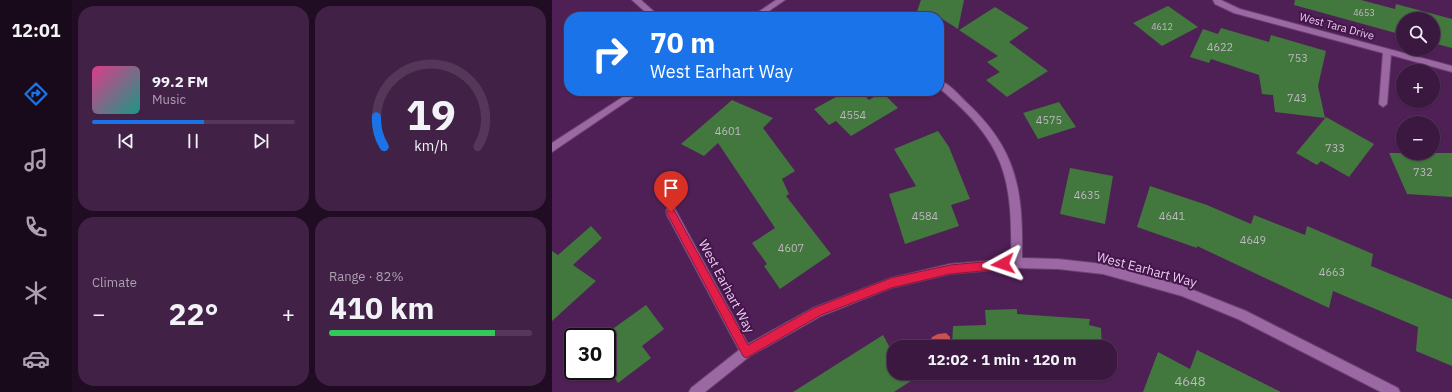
<!DOCTYPE html>
<meta charset="utf-8">
<style>
body{margin:0;font-family:"IBM Plex Sans",sans-serif;background:#422147;color:#f1f3f6;height:100vh;display:flex;flex-direction:column;font-size:15px;white-space:nowrap}
*{box-sizing:border-box;margin:0}
p{font-size:13px;color:#aca0b1}
.icon{flex:none;width:22px;height:22px;fill:none;stroke:currentColor;stroke-width:2;stroke-linecap:round;stroke-linejoin:round}
.map{position:relative;flex:1;overflow:hidden}
.drawer{display:flex;flex-direction:column;gap:6px;padding:6px;background:#200d23;width:480px}
.drawer>*{flex:none}
.guide{position:absolute;left:12px;top:12px;width:380px;height:84px;border-radius:16px;box-shadow:0 1px 3px #0004,0 0 0 1px #543759;background:#1a73e8;color:#fff;overflow:hidden}
.tools{position:absolute;left:844px;top:12px;display:grid;gap:8px}
.tools a{display:grid;place-items:center;width:44px;height:44px;border-radius:50%;background:#3b1840;box-shadow:0 1px 3px #0004,0 0 0 1px #543759;font-size:20px}
.speed{position:absolute;left:12px;top:328px;display:flex;gap:8px;font-size:20px;font-weight:700;text-align:center}
.speed>*{display:grid;place-content:center;width:52px;height:52px;border-radius:50%;background:#3b1840;box-shadow:0 1px 3px #0004,0 0 0 1px #543759;line-height:1}
.speed .limit{border:2px solid #111;border-radius:6px;background:#fff;color:#111}
.pin{position:absolute;display:grid;place-items:center;width:34px;height:34px;color:#fff;margin:-41px -17px;border-radius:50% 50% 50% 0;rotate:-45deg;box-shadow:0 0 4px #0007}
.pin .icon{rotate:45deg}
.me{position:absolute;width:44px;margin:-22px;rotate:265deg;stroke-linejoin:round;filter:drop-shadow(0 0 3px #0008)}
.turn{display:flex;align-items:center;gap:14px;height:84px;padding:0 20px;font-size:18px}
.turn .icon{width:52px;height:52px;stroke-width:2.5}
.turn b{display:block;font-size:28px;line-height:34px}
.big{font-size:30px;font-weight:800;line-height:1.1}
.drawer .tile{flex:1;display:flex;flex-direction:column;justify-content:center;gap:6px;min-width:0;padding:0 14px;border-radius:16px;background:#422147}
.drawer .dial{align-items:center;gap:0}
.dial svg{height:104px;overflow:visible;fill:none;stroke:#543759;stroke-width:7;stroke-linecap:round;text-anchor:middle}
.dial text{fill:#f1f3f6;stroke:none}
.song{display:flex;align-items:center;gap:12px}
.cover{width:48px;height:48px;border-radius:6px;background:linear-gradient(135deg,hsl(330 70% 55%),hsl(170 70% 35%))}
.played{height:4px;border-radius:2px;background:linear-gradient(90deg,#1a73e8 55%,#543759 55%)}
.keys{display:flex;justify-content:space-around;direction:ltr}
.heat{display:flex;justify-content:space-between;align-items:center;font-size:22px;direction:ltr}
.charge{height:6px;border-radius:3px;background:linear-gradient(90deg,#34c759 82%,#543759 0)}
.drawer .tiles{flex:1;display:grid;gap:6px;grid-template-columns:repeat(2,1fr)}
.trip{position:absolute;left:335px;top:340px;width:230px;height:40px;border-radius:16px;background:#3b1840;box-shadow:0 1px 3px #0004,0 0 0 1px #543759;font-weight:800;line-height:40px;text-align:center}
main{display:flex;flex:1;min-height:0}
.menu{display:flex;flex-direction:column;width:72px;justify-content:space-around;align-items:center;background:#180a1a;color:#aca0b1}
.menu .icon{width:28px;height:28px}
.menu .on{color:#1a73e8}
.menu b{font-size:18px;color:#f1f3f6}
.map>svg:first-child{display:block}
</style>
<main>
<nav class="menu">
<b>12:01</b>
<svg class="icon on" aria-label="directions" viewBox="0 0 24 24"><path d="M12 3l9 9-9 9-9-9zM9 14v-3h6M13 9l2 2-2 2"/></svg>
<svg class="icon" aria-label="music" viewBox="0 0 24 24"><path d="M9 18V5l10-2v13"/><circle cx="6" cy="18" r="3"/><circle cx="16" cy="16" r="3"/></svg>
<svg class="icon" aria-label="phone" viewBox="0 0 24 24"><path d="M5 4h4l2 5-3 2q2 4 5 5l2-3 5 2v4C11 20 4 13 5 4z"/></svg>
<svg class="icon" aria-label="climate" viewBox="0 0 24 24"><path d="M12 3v18M4 7l16 10M4 17L20 7"/></svg>
<svg class="icon" aria-label="car" viewBox="0 0 24 24"><path d="M5 17H2v-5l4-1 3-4h7l3 4 3 1v5h-3M9 17h6M6 11h13"/><circle cx="7" cy="17" r="2"/><circle cx="17" cy="17" r="2"/></svg>
</nav>
<section class="drawer">
<div class="tiles">
<div class="tile">
<div class="song"><i class="cover"></i><div><b>99.2 FM</b><p>Music</p></div></div>
<div class="played"></div>
<div class="keys"><svg class="icon" aria-label="previous" viewBox="0 0 24 24"><path d="M18 5L8 12l10 7zM5 5v14"/></svg><svg class="icon" aria-label="pause" viewBox="0 0 24 24"><path d="M8 5v14M16 5v14"/></svg><svg class="icon" aria-label="next" viewBox="0 0 24 24"><path d="M6 5l10 7-10 7zM19 5v14"/></svg></div>
</div>
<div class="tile dial"><svg viewBox="0 0 100 80">
<path d="M14 69A42 42 0 1 1 86 69"/>
<path d="M14 69A42 42 0 0 1 8 46" stroke="#1a73e8"/>
<text x="50" y="56" font-size="32" font-weight="700">19</text>
<text x="50" y="72" font-size="11">km/h</text>
</svg></div>
<div class="tile"><p>Climate</p>
<div class="heat"><a>−</a><b class="big">22°</b><a>+</a></div>
</div>
<div class="tile"><p>Range · 82%</p><b class="big">410 km</b><div class="charge"></div></div>
</div>
</section>
<div class="map">
<svg width="900" height="392" viewBox="0 0 900 392">
<rect width="100%" height="100%" fill="#4f2056"/>
<path fill="#c85153" d="M394,333l4,4v10h-18l-2,-4 2,-6 6,-3z"/>
<path fill="#42773d" d="M369,0h43l-6,29 -19,-12h-24z
M743,0h66l34,9 1,-5 56,15v29l-19,-5v-24h-30v16l-109,-30z
M616,6l30,21 -36,19 -29,-23z
M443,7l34,21 -20,14 39,29 -41,26 -21,-17 14,-8 -13,-10 11,-6 -39,-26z
M669,28l48,14 2,-7 55,16 -8,35 7,32 -50,-6 -2,-17 -11,-1 -3,-19 -48,-16 -2,4 -19,-6 13,-28 15,5z
M295,91h13l9,9 13,-8 16,16 -47,28 -15,-15 -7,4 -15,-16z
M180,100l41,18 -10,10 32,43 -13,8 7,15 -3,2 45,58 -51,35 -16,-23 3,-2 -15,-21 23,-15 -57,-85 -14,13 -23,-12z
M507,102l17,25 -38,12 -15,-26z
M774,117l48,27 -25,33 -28,-16 -4,4 -21,-12z
M386,131l11,16 21,52 -19,6 8,21 -54,18 -16,-50 27,-8 -22,-37z
M837,153h63v44l-45,-3z
M518,168l43,8 -8,48 -45,-10z
M598,186l57,19 44,19 3,-9 51,20 2,-9 66,28 -2,12 81,33v67l-36,-15 2,-24 -85,-36 -4,17 -132,-62v2l-60,-21z
M39,226l11,12 -29,27 23,16 -44,40v-70l6,4z
M94,305l18,24 -22,17 9,12 -33,25 -11,-18v-32z
M465,309v5l73,5 -1,6 12,3 1,19h-150l1,-21 33,-1 -1,-15z
M331,335l11,20v18h29l-29,19h-101z
M645,350l84,42h-138l15,-40 32,17z"/>
<g fill="none" stroke-linecap="round" stroke-linejoin="round">
<defs>
<path id="street" d="M80,0h9l19,17h-9z
M224,0h9l-25,17h-9z
M661,0h8l19,9 212,57v6l-61,-17 -4,49 -4,3 -4,-3 4,-51 -149,-40 -19,-9z
M387,80c10,3 21,16 28,23 51,47 56,89 55,155l36,1 45,5 80,22 63,25 152,77 2,4h-19l-143,-73 -56,-23 -79,-22 -45,-5 -42,-1 -66,6 -59,14 -70,28 -71,40 -45,36h-16l2,-4 48,-38 -72,-135 -1,-3 1,-3 4,-1 4,1 73,135 65,-36 78,-30 59,-14 61,-5c2,-83 -7,-117 -72,-171z
M80,91h10l-90,61v-9z"/>
</defs>
<use href="#street" stroke="#6a4071" stroke-width="2"/>
<use href="#street" fill="#9c68a4" fill-rule="evenodd"/>
</g>
<path fill="#e11d48" stroke="#92132f" d="M119,208l3,2 74,135 66,-37 77,-30 59,-13 53,-5 5,4 -5,5 -53,5 -59,14 -70,27 -75,43 -3,-2 -75,-141 -2,-3z"/>
<g text-anchor="middle" stroke-width="4" stroke-linejoin="round" paint-order="stroke">
<g font-size="9" fill="#bfb8c2">
<text x="812" y="16">4653</text>
<text x="610" y="30">4612</text>
</g>
<g font-size="11" fill="#e9ceee" stroke="#44154b">
<text transform="translate(785 26) rotate(15)" y="4">West Tara Drive</text>
</g>
<g font-size="11" fill="#bfb8c2">
<text x="668" y="51">4622</text>
<text x="746" y="62">753</text>
<text x="745" y="102">743</text>
<text x="301" y="119">4554</text>
<text x="497" y="124">4575</text>
<text x="176" y="135">4601</text>
<text x="783" y="152">733</text>
<text x="871" y="176">732</text>
<text x="535" y="199">4635</text>
<text x="373" y="220">4584</text>
<text x="620" y="220">4641</text>
<text x="701" y="244">4649</text>
<text x="239" y="252">4607</text>
<text x="780" y="276">4663</text>
</g>
<g font-size="13" fill="#e9ceee" stroke="#44154b">
<text transform="translate(595 269) rotate(15)" y="5">West Earhart Way</text>
<text transform="translate(175 286) rotate(62)" y="5">West Earhart Way</text>
</g>
<g font-size="13" fill="#bfb8c2">
<text x="638" y="386">4648</text>
</g>
</g>
</svg>
<div class="tools">
<a><svg class="icon" aria-label="search" viewBox="0 0 24 24"><circle cx="10" cy="10" r="6"/><path d="M15 15l6 6"/></svg></a>
<a>+</a>
<a>−</a>
</div>
<div class="speed"><div class="limit">30</div></div>
<div class="pin" style="left:119px;top:212px;background:#d93025"><svg class="icon" aria-label="arrive" viewBox="0 0 24 24"><path d="M6 21V4h12l-3 4 3 4H6"/></svg></div>
<svg class="me" style="left:451px;top:264px" viewBox="-20 -20 40 40"><path d="M0-17L14 15 0 8-14 15z" fill="#e11d48" stroke="#fff" stroke-width="4"/></svg>
<div class="trip">12:02 · 1 min · 120 m</div>
<div class="guide">
<div class="turn"><svg class="icon" aria-label="right" viewBox="0 0 24 24"><path d="M7 20v-9h11M14 6l5 5-5 5"/></svg><div><b>70 m</b>West Earhart Way</div></div>
</div>
</div>
</main>
